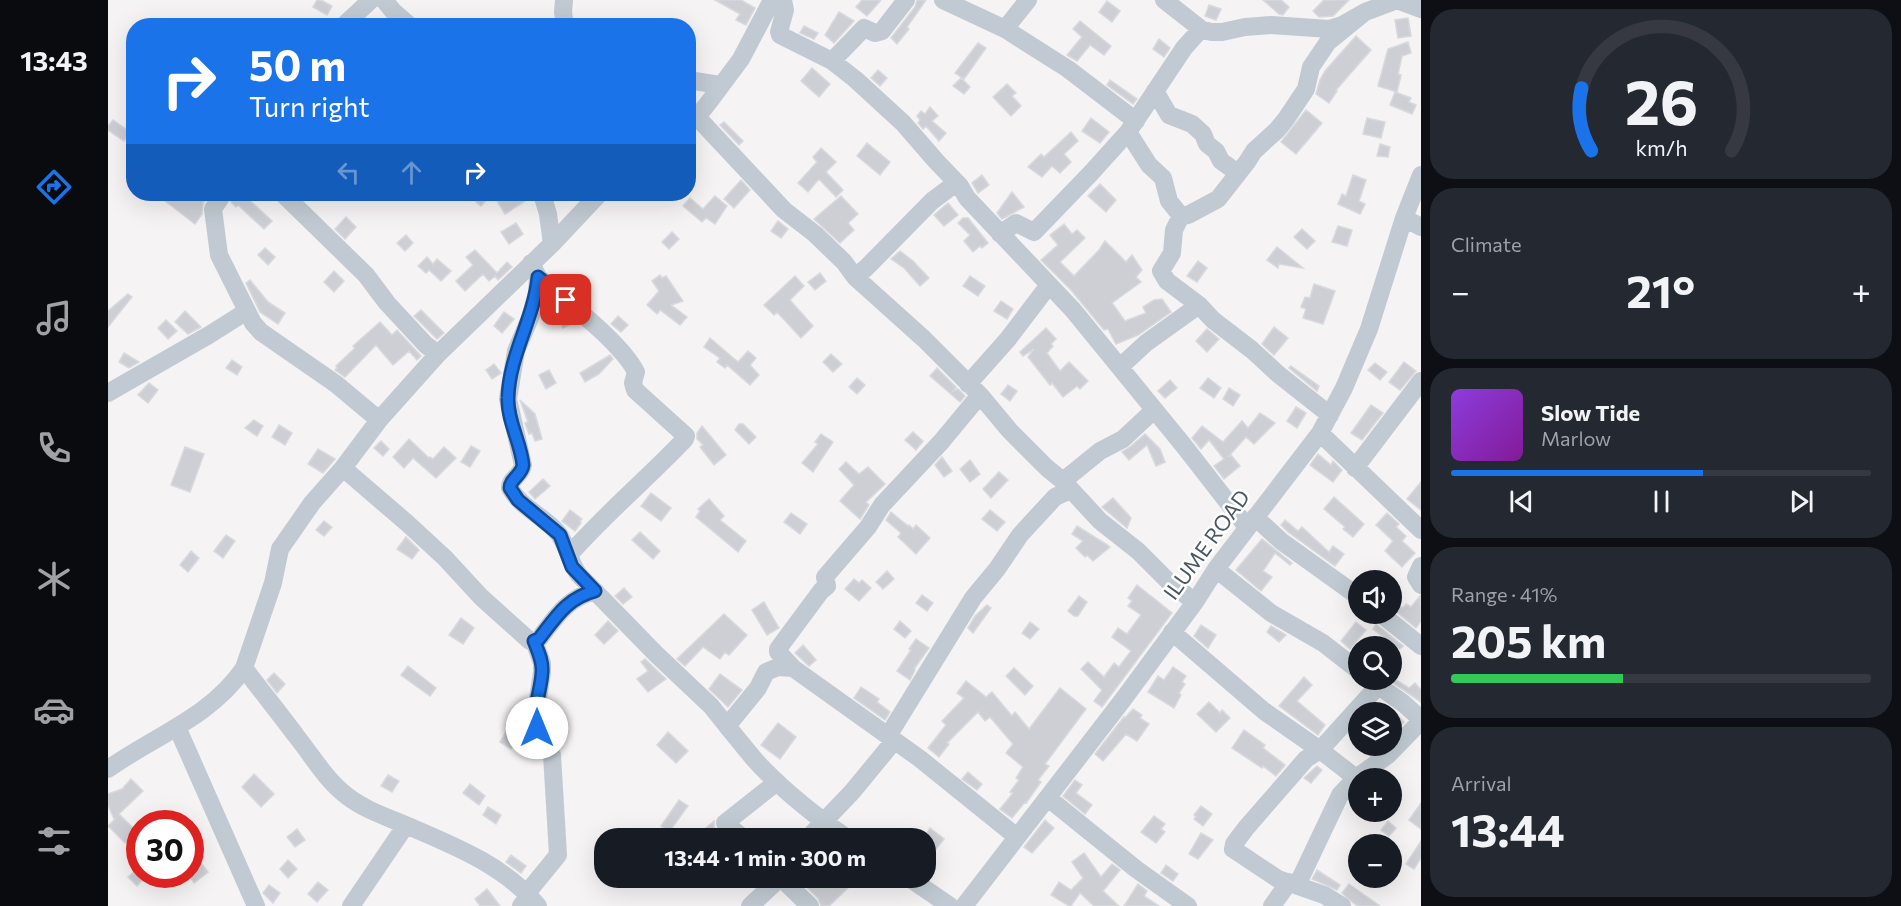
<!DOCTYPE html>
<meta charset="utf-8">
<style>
body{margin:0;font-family:Commissioner,sans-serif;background:#242831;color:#f1f3f6;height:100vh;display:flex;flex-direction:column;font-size:22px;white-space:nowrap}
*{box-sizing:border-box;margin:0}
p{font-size:20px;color:#9ea1a6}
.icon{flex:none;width:33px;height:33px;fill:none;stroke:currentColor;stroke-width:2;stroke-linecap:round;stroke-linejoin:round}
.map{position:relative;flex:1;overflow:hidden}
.drawer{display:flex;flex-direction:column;gap:9px;padding:9px;background:#0d0f14;width:480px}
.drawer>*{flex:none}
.hud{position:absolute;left:18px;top:18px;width:570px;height:183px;border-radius:24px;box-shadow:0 6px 24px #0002;background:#1a73e8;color:#fff;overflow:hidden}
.tools{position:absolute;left:1240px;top:570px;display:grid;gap:12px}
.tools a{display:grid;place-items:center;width:54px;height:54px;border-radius:50%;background:#171b24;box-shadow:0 6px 24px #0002;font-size:30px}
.speed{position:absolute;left:18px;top:810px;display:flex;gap:12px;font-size:30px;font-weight:700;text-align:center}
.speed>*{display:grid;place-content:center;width:78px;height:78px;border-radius:50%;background:#171b24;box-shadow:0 6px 24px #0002;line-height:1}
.speed .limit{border:9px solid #d22;background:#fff;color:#111}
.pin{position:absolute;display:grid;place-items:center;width:51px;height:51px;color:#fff;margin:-26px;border-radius:12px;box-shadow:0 3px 9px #0006}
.me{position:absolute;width:66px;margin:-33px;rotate:0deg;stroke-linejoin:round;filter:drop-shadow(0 0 4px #0008)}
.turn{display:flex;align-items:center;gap:21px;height:126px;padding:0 24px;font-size:27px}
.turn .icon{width:78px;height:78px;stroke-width:2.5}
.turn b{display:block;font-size:42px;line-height:51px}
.lanes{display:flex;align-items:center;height:57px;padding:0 24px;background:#0003;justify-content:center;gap:30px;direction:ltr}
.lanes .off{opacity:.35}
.big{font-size:45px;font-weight:700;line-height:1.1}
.drawer .widget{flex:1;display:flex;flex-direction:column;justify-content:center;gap:9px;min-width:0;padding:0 21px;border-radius:24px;background:#242831}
.drawer .dial{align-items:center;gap:0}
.dial svg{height:156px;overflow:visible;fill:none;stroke:#363941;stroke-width:7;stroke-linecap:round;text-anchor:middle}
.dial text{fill:#f1f3f6;stroke:none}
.song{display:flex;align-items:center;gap:18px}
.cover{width:72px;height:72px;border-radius:9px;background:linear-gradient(135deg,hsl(270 70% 55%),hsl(290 70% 35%))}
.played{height:6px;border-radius:3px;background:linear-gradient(90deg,#1a73e8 60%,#363941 60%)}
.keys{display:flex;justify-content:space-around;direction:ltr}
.heat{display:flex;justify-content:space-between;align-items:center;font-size:33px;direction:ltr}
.charge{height:9px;border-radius:4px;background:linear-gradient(90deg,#34c759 41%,#363941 0)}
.trip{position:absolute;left:486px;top:828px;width:342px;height:60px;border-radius:24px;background:#171b24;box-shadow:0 6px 24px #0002;font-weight:700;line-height:60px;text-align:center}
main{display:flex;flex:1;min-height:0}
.dock{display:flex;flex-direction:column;width:108px;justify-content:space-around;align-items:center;background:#090b0e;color:#9ea1a6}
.dock .icon{width:42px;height:42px}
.dock .current{color:#1a73e8}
.dock b{font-size:27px;color:#f1f3f6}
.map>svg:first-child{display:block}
</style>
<main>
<nav class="dock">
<b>13:43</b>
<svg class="icon current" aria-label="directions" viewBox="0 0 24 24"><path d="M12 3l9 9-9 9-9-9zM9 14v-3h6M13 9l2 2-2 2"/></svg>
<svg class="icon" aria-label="music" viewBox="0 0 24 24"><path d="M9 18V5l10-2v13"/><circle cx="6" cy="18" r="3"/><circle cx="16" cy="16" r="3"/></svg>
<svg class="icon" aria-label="phone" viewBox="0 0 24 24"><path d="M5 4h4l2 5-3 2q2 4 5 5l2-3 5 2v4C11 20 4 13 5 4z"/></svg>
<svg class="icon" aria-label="climate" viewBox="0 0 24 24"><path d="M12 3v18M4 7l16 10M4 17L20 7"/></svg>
<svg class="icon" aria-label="car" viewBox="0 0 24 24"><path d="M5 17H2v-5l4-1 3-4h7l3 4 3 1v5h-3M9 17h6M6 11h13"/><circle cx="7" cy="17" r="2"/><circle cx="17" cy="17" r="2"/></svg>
<svg class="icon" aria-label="filters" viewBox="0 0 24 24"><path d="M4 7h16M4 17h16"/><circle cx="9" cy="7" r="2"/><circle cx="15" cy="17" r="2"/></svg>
</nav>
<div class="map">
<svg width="1313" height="906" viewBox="0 0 1313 906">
<rect width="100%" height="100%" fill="#f5f3f3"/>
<path fill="#cdcfd5" stroke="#d7d9de" stroke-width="1.5" d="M209,0h4l11,6 -5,9 -14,-8z
M607,0h26l14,8 -9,17 -10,-5 4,-6z
M754,0h19l-14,16 -11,-9z
M809,0h9l-19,27 2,2 -12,15 -6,-6 24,-31z
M1155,0h18l8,7 -6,8 -4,-1z
M1216,0h25l-16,16 -14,1 -6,-6z
M999,1l13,10 -8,11 -13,-10z
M1101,5l12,4 -5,11 -11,-4z
M731,12l15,9 -20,22 -9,-8z
M1300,18l3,18 -13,2 -3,-18z
M972,21l31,25 -7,9 -14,-10 -13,16 -10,-6 15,-18 -9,-8z
M696,26l14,7 -4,6 -14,-6z
M1248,36l15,14 -35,40 1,1 -8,12 -13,-9 4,-14 5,-9z
M1051,39l11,9 -6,9 -11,-8z
M1300,42l3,11 -9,3 -4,18 3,1 -4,17 -19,-6 10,-37z
M870,43l8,5 -22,31 -9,-6z
M704,68l18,16 -11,13 -18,-16z
M770,70l9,8 -7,8 -9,-8z
M853,78l9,9 -6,7 -11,-8z
M1002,80l27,19 -4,5 -26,-19z
M899,84l9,9 -4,3 9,10 -10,10 -18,-19z
M1287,92l16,6 -2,4 7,3 -4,9 -22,-9z
M822,107l8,9 -6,5 14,12 -7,8 -13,-15 -3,3 -5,-6 2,-3 -3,-4 4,-5 4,3z
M1198,110l16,13 -26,31 -15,-12z
M983,118l18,14 -9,11 -18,-12z
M1259,118l18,4 -4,16 -18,-4z
M5,120l17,12 -6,9 -16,-11v-4z
M616,122l19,19 -4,4 -19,-20z
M963,132l7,9 -14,13 7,8 -11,11 -8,-7 -10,11 -14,-10 13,-13 3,3z
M759,143l23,19 -10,13 -23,-19z
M1272,144l10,3 -2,10 -11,-1z
M713,148l15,14 -10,10 17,18 -7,7 -17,-18 -11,13 -10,-9 19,-21 -4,-5z
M874,175l7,10 -11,8 -6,-10z
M1245,175l13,5 -7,21 6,3 -5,10 -22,-10 4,-10 4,2z
M633,180l9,10 -16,18 -10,-9z
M992,184l16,16 -10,12 -18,-16z
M904,192l12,15 -22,12 -5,-6z
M48,194h54l-7,9 -1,11 -7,10z
M126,194h16l-4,3 26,24 -8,8 -26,-24 -2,2 -5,-5z
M359,194h25l-11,12z
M385,194h38v3l-26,17z
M607,196l12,10 -12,18 -9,-6 -4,4 -19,-16 7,-8 13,11z
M733,196l17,18 -10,9 6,7 -14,13 -26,-24z
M840,203l10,12 -14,11 -10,-11z
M238,217l10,10 -11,12 -10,-10z
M855,218h5l20,25 -6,5 -2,-2 -7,6 -9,-11 6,-6 -12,-12z
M670,221l10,8 -7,9 -10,-7z
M408,223l7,11 -14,10 -8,-12z
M956,224l8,10 5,-4 8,8 -25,24 14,14 25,-26 6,-9 21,21 6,-7 10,15 -6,7 5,5 -29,21 13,18 21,-8 -3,-6 11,-7 8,-1 9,13 -33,23 -22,9 -8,-15 -4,1 -33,-40 -30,-30 17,-15 -8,-10z
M1230,226l14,4 -5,16 -15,-4z
M1194,229l13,12 -8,8 -13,-12z
M564,232l7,7 -10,10 -7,-7z
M298,235l7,8 -8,8 -8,-8z
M1169,247l26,21 -24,-4 -1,4 -11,-8z
M157,248l10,9 -7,8 -10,-10z
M367,250l22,23 10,-11 5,5 -14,13 -3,-4 -6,5 -6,-7 -18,17 -9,-10 17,-16 -7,-8z
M792,251l13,10 16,17 -9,8 -16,-18 -13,-9z
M319,257l6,7 4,-5 14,12 -10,10 -12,-11 -3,3 -8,-7z
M1090,261l9,7 -10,14 -10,-6z
M226,271l10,10 -10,11 -10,-10z
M712,273l6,8 -11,9 -7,-8z
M552,275l2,3 4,-2 17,25 -12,4 16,12 -7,8 -20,-15 -3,4 -10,-9 12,-14 -7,-10z
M687,276l9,10 -14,14 23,26 -12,12 -24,-26 -3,3 -10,-10z
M862,276l15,10 -7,10 -15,-10z
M142,280l18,22 17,11 -7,11 -18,-12 -14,-29z
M1206,284l21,7 -12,33 -20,-6 3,-9 -5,-2 4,-10 5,1z
M20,294l4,3 -24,30v-16z
M893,301l12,8 -6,10 -13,-8z
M313,310l23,23 -7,6 -23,-23z
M77,311l16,16 -13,7 -13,-12z
M396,312l10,7 -12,14 -8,-7z
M456,313l10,9 -11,6 -6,-11z
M510,316l10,9 -7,7 -10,-8z
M58,320l11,11 -9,8 -10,-11z
M272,322l12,13 5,-5 24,26 -4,4 -8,-9 -16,14 -17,-20 -31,32 -10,-7 2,-2 -1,-2 19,-18 -2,-2z
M1166,327l14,11 -14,17 -12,-11z
M938,328l10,11 -5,5 2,2 -6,7 13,18 9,-9 19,19 -8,8 -3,-3 -14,11 -11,-14 -2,2 -22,-28 6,-8 -11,7 -3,-4z
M1099,329l12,10 -12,13 -11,-11z
M602,338l28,24 10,-11 8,7 -6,7 9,10 -9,10 -23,-20 -2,3 -8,-6 3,-4 -16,-11z
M16,353l15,9 -10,6 -10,-6z
M723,354l11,10 -9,8 -10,-10z
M502,355l3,4 -14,15 -14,8 -5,-9z
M124,360l10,7 -5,8 -11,-7z
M1296,362l12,9 -16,19 -11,-8z
M1267,363l12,9 -7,8 -12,-10z
M386,364l7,9 -9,6 -6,-9z
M1183,366l28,20 -2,5 -28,-23z
M829,368l19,19 -3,4 5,-2 7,7 -5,6 -30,-26z
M441,370l7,13 -10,6 -7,-14z
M749,378l8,7 -8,9 -8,-7z
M1100,378l13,10 -7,10 -14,-10z
M1062,380l7,8 -12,10 -7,-7z
M41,383l9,7 -10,13 -10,-8z
M900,385l9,6 -7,10 -9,-7z
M1121,388l11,7 -7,11 -10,-7z
M412,400l15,14 7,25 -7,2 -3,-8 -3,1 -4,-11 3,-1z
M1263,405l12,8 -21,27 -11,-7z
M1188,407l10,6 -9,15 -10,-7z
M1152,413l15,10 -21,21 -8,-7 -18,20 3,-2 9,11 -16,13 -10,-13 10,-7 -15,-19 -8,9 -9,-11 10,-12 21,16 19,-21 6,7z
M146,420l9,6 -6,10 -12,-8z
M631,424h4l13,13 -7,7 -14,-14z
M171,425l13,8 -7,12 -13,-8z
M594,426l24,29 -12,10 -14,-18 3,-2 -6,-6v-6z
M805,432l10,9 -7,9 -11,-10z
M713,434l12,8 -20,30 -11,-9 16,-19 -3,-2z
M1037,434l15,15 5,13 -9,4 -9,-21 -18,15 -7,-8 8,-5z
M301,439l20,19 1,-1 3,2 11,-12 12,11 -20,20 -23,-20 -9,10 -11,-11z
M273,441l8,8 -6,7 -9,-8z
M363,446l9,5 -10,16 -9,-5z
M77,447l19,7 -14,38 -19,-7z
M210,449l17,10 -12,14 -15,-9z
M1210,454l13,11 2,-4 9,9 -9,12 -23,-17z
M834,457l10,14 -8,6 -9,-12z
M862,460l10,14 -10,8 -10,-13z
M738,462l13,12 9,-7 17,17 -19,18 3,3 -9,14 -20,-18 14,-16 -15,-16z
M891,472l9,8 -17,18 -8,-9z
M435,479l7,7 -15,13 -6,-7z
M1313,482v28l-14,-11z
M543,493l20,15 -10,13 -20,-15z
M1226,497l30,27 -11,13 -10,-8 2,-2 -21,-18z
M1005,498l18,20 -4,10 -25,-21z
M601,499l15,17 -4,4 26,21 -8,11 -42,-35 4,-6 -2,-2z
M462,510l12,9 -2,2 1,2 -6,8 -13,-10z
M882,510l15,12 -8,9 -15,-12z
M783,512l17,14 1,-1 4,4 3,-4 14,13 -14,16 -18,-17 3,-4 -15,-13z
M683,513l16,11 -7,10 -16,-12z
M1279,513l12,11 -3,3 10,9 -4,5 13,12 -13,14 -17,-16 8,-10 -17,-16z
M1177,520l13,11 4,-4 27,25 4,-6 11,8 -9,12 -47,-34 -7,-7z
M216,521l8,6 -8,9 -8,-6z
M969,526l29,18 4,3 -17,14 -6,-6 -2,2 -9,-9 7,-7 -11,-7z
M532,532l20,19 -7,8 -21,-19z
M118,535l9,6 -12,17 -9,-7z
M298,537l13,13 -7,9 -15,-10z
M1154,539l30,24 -2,2 -15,-12 -12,18 9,6 -11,14 -25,-21z
M83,551l8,7 -11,14 -8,-7z
M779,571l7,8 -11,10 -7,-7z
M746,579l5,4 3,-3 9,8 -12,13 -14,-12z
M1029,585l35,28 -70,94 -8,-6 8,-11 -21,-21 7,-7 16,15 10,-14 5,4 12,-16 -19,-14 6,-9 9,6 14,-19 -13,-9 4,-5 -4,-3z
M516,588l8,9 -9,7 -8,-8z
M814,595l11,8 -6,8 -11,-8z
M971,596l8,6 -9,14h-4l-6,-5z
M1312,596l1,25 -5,7 -24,-20v-6l11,6 3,-4 5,3z
M656,602l15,26 -12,7 -15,-25z
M879,605l4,3 -18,25 -5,-5 7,-12z
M616,614l23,21 -18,20 -4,-3 -5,7 -17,-12 -18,19 -8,-7z
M353,618l13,10 -11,16 -14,-9z
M500,621l10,10 -14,13 -9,-9z
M792,621l11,10 -6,7 -11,-9z
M922,622l9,7 -9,10 -8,-6z
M1248,622l10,8 -16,19 -9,-8z
M1268,624l27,22 -3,3 -27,-20z
M1093,625l15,10 -8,13 -14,-12z
M1163,626l15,9 -7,7 -12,-10z
M808,639l13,9 -15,21 1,1 -5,10 -13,-9 14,-21 -2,-1z
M695,645l13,15 -7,6 -14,-13z
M537,659l21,20 -18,13 -11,-13 11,-8 -7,-9z
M300,666l28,22 -6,8 -29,-21z
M1065,667l13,9 -4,6 3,2 -6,9 2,2 -7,13 -26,-16 10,-16 6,4z
M906,668l19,18 -8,9 -19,-19z
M166,673l11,11 -8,9 -10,-13z
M612,674l22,16 -14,17 -19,-18z
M1196,677l8,8 -15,16 28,24 -7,10 -39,-29z
M1281,680h7l13,8 6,-5 6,7v12z
M858,681l20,16 6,-5 20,24 3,-4 14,17 31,-41 26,21 -41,55 4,2 -11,14 3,2 -15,21 -1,-1 -13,16 -12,-9 13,-16 -3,-1 9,-12 -3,-2 7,-11 -17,-14 7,-9 -23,-27 -5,4 -7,-9 -31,31 2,1 -10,13 -11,-9 18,-23 -4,-4 22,-23 -7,-5z
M753,687l18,12 -2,3 13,10 -5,8 -31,-22z
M1101,702l11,11 2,-3 8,8 -14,14 -19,-18z
M1025,709l9,6 -2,3 9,6 -12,17 -11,-7 -23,27 -8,-7 29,-37 1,1z
M1284,709l12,13 -12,13z
M405,720l12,7 -14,22 -11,-7z
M670,723l18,14 -16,22 -19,-14z
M1136,730l17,12 4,3 -2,3 22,17 -9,11 -13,-10 -1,2 -30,-20z
M560,732l20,19 -12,12 -19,-18z
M1209,766l5,4 -11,13 -7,-5z
M860,772l14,12 -5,6 -15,-11z
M146,774l20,20 -13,13 -19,-20z
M280,775l11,6 -7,11 -11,-6z
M23,779l12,12 -24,23 17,17 -11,12 -17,-17 8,-8 -2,1 -6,-14v-11l14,-5z
M967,780l7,5 -6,8 16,12 -7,9 -22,-18z
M362,784l15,12 -6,9 -16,-12z
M571,800l9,6 -19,26 -8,-6z
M1313,803v26l-12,-9z
M1093,806l11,8 -9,12 -9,-7 2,-2 -2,-2z
M380,807l13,8 -5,9 -13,-9z
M1046,816l11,8 -4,5 4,3 -9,11 -15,-11z
M937,820l9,8 -22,25 -8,-6z
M606,821v6l8,9 -3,2h-25z
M1280,821l8,7 -7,8 -8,-6z
M822,828l14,11 -18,23v-27z
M189,829l8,11 -10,7 -8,-10z
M1093,833l12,7 -15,19 -9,-5z
M1313,841v17l-7,11 -8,-5z
M976,853l17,24 11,-13 8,6 -17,21 16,15h-25l-14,-13 -9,13h-2l-18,-11 8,-13 12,8 12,-12 -11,-16z
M403,855l15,11 -5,7 -15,-11z
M180,860l9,9 -9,9 -8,-9z
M93,863l7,9 -14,11 -6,-9h2v-3z
M1058,865l12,9 -5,7 -12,-8z
M28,870l8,8 -7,8 -9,-9z
M1209,870l23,15 -3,5 -25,-11z
M689,878h46l8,7 -22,21h-8l-3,-8z
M210,882l10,8 -11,12 -9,-8z
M1030,884l9,7 -3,5 15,10h-35z
M1241,884l31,22h-22l-6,-4 -10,-9z
M161,885l11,8 -7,10 -10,-10z
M379,889l13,17h-20l-5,-7z"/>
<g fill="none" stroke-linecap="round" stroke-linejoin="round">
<path stroke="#c1cad2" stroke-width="18" d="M276,0l9,11 17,15
M456,0l-1,12 2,14
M675,0l2,10 -6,22 1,3 52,26 23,18 48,44 33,38 24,25 7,12 106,112 111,136 63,81
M835,0l62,29 63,40 68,52
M1056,0l37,29 10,3h11l23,-5 26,-2 58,4 13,-4 23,-13 32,-12 24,9
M235,26l28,-26
M897,29l23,-29
M724,61l32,-33 11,5 7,-2 24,-31
M580,80l32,5
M1047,91l14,24 23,9 11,10 4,10 9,7 5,10 17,12
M589,117l87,93 31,24 29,28 11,15 69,62 56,56 30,36 37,37 16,13 37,40 38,30 32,32 25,19
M580,123l9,-6 12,-15 32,-43 31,-59
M1020,132l21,33 14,13 6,23 12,15
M115,194l-10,15 6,46 34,68 8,9 75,52 43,36
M175,194l83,81 21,28 39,42 12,9
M434,194l6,20 4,30
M1296,218l17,9
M892,234l16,-11 18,9 57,-59 37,-41 56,-84 17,-19
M423,263l7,14 -1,16 -7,25 -14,33 -8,48 15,66c-1,10 -13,13 -13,23 11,20 34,28 48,45 10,13 11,29 21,42l77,79 55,52 16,20
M430,277c27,23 83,65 98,95l-3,11 2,7 51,46 -1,3c-38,40 -80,75 -116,116
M747,277l11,-9 66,-67 20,-15h8
M1012,367l26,-24 53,-38
M860,384l40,-45 41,-54
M0,393l101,-58 38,-24
M872,395l-39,47 -59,63 -14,22 -43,50 2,9 -6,5 -43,58v3l15,16 126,90 98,79
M1222,415l-52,-41 -26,-24 -39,-30 -14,-15 -32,-24 -6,-10 11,-18 2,-23 7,-14 7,-1 30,-16 29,-37 7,-11 23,-21 9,-11 20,-30 5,-22 17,-25 37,-30
M1212,433l101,97
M235,468l64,55 38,35 36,39 49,44h4l8,22v9l-7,47 2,9 15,27 6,100 -27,33 -2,7 -8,11
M1247,468l66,-87
M955,481l37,-30 23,-12 31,-29
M1147,517l26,24 78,56
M1313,566l-5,11 5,8
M1108,569l55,44 52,30 36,28
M1273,614l40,32
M1064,632l92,79 56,39 36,28
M426,641l5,-2c17,-22 28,-41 56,-48
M136,668c18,24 36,46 53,69 16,20 29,43 50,59 18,14 40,21 61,30 47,20 97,40 130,80
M685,668l-15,-1 -12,5 -8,16 -31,38c9,11 18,22 27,33 27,30 60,56 93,79
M1262,680l33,23 18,16
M69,727l79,179
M780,736l85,-138 24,-29 23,-34 35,-38 15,-7
M0,769c46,-33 103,-52 136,-101l29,-85 7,-34 32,-46 31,-35 36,-48 59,-66 114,-110 47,-50
M940,798l88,71 52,37
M635,838l-18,-15 52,-41
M700,838l44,-46 42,-51
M673,878l29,28
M801,878l41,28
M1187,884l5,-5 40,-84 16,-17 32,-23 33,-34
M243,906l55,-81
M642,906l30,-28
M856,906l158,-205 73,-99 21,-33 104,-136 24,-45 25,-59 35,-111 17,-43
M1164,906l17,-24
M1234,906l-18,-11 -46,-16 -45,-30 1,-5 12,-16 60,-69 14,-9 58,-64"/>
</g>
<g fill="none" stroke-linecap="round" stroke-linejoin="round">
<defs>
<path id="route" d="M429,728c-5,-19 4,-36 5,-56 1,-11 -4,-21 -8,-31l5,-2c17,-22 28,-41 56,-48l-23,-24 -12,-32 -42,-35 -8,-12c0,-9 12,-13 13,-23 -2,-22 -16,-45 -15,-67 1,-43 26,-79 30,-121l28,23"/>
</defs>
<use href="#route" stroke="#114b97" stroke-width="15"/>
<use href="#route" stroke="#1a73e8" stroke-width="10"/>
</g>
<g text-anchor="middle" stroke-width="5" stroke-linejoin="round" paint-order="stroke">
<g font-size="21" fill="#4a5661" stroke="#fff">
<text transform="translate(1099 545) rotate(-54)" y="7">ILUME ROAD</text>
</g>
</g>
</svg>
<div class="tools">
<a><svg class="icon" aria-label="sound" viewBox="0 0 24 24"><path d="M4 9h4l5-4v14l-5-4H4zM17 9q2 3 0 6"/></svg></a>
<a><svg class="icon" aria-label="search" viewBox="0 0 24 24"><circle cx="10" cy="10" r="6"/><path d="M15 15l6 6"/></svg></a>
<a><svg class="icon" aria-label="layers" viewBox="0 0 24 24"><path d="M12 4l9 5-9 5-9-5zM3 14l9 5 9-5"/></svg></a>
<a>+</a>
<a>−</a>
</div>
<div class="speed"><div class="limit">30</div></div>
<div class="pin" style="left:458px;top:300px;background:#d93025"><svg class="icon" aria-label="arrive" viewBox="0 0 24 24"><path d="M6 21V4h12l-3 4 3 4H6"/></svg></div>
<svg class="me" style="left:429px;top:728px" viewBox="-20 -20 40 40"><circle r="19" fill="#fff"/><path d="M0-13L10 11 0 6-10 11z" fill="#1a73e8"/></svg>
<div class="trip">13:44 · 1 min · 300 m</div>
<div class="hud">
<div class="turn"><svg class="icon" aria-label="right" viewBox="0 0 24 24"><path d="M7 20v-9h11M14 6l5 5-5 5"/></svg><div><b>50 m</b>Turn right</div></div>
<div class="lanes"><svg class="icon off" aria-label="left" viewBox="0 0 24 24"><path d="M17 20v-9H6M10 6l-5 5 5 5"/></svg><svg class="icon off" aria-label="ahead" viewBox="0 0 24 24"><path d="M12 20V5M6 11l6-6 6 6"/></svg><svg class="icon" aria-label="right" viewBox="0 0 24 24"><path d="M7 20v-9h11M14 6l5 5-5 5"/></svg></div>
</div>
</div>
<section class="drawer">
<div class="widget dial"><svg viewBox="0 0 100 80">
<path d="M14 69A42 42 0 1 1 86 69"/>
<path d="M14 69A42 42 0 0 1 9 37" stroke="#1a73e8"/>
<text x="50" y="56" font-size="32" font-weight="700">26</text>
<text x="50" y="72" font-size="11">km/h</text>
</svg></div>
<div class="widget"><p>Climate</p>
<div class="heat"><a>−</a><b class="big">21°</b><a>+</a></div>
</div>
<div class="widget">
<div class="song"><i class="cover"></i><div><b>Slow Tide</b><p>Marlow</p></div></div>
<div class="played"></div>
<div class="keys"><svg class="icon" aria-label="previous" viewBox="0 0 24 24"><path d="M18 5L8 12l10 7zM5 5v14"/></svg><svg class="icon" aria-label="pause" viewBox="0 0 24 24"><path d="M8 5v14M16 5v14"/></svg><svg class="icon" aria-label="next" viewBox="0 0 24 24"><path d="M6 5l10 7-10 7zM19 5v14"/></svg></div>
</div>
<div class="widget"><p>Range · 41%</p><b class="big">205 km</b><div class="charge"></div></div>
<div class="widget"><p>Arrival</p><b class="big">13:44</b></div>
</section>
</main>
